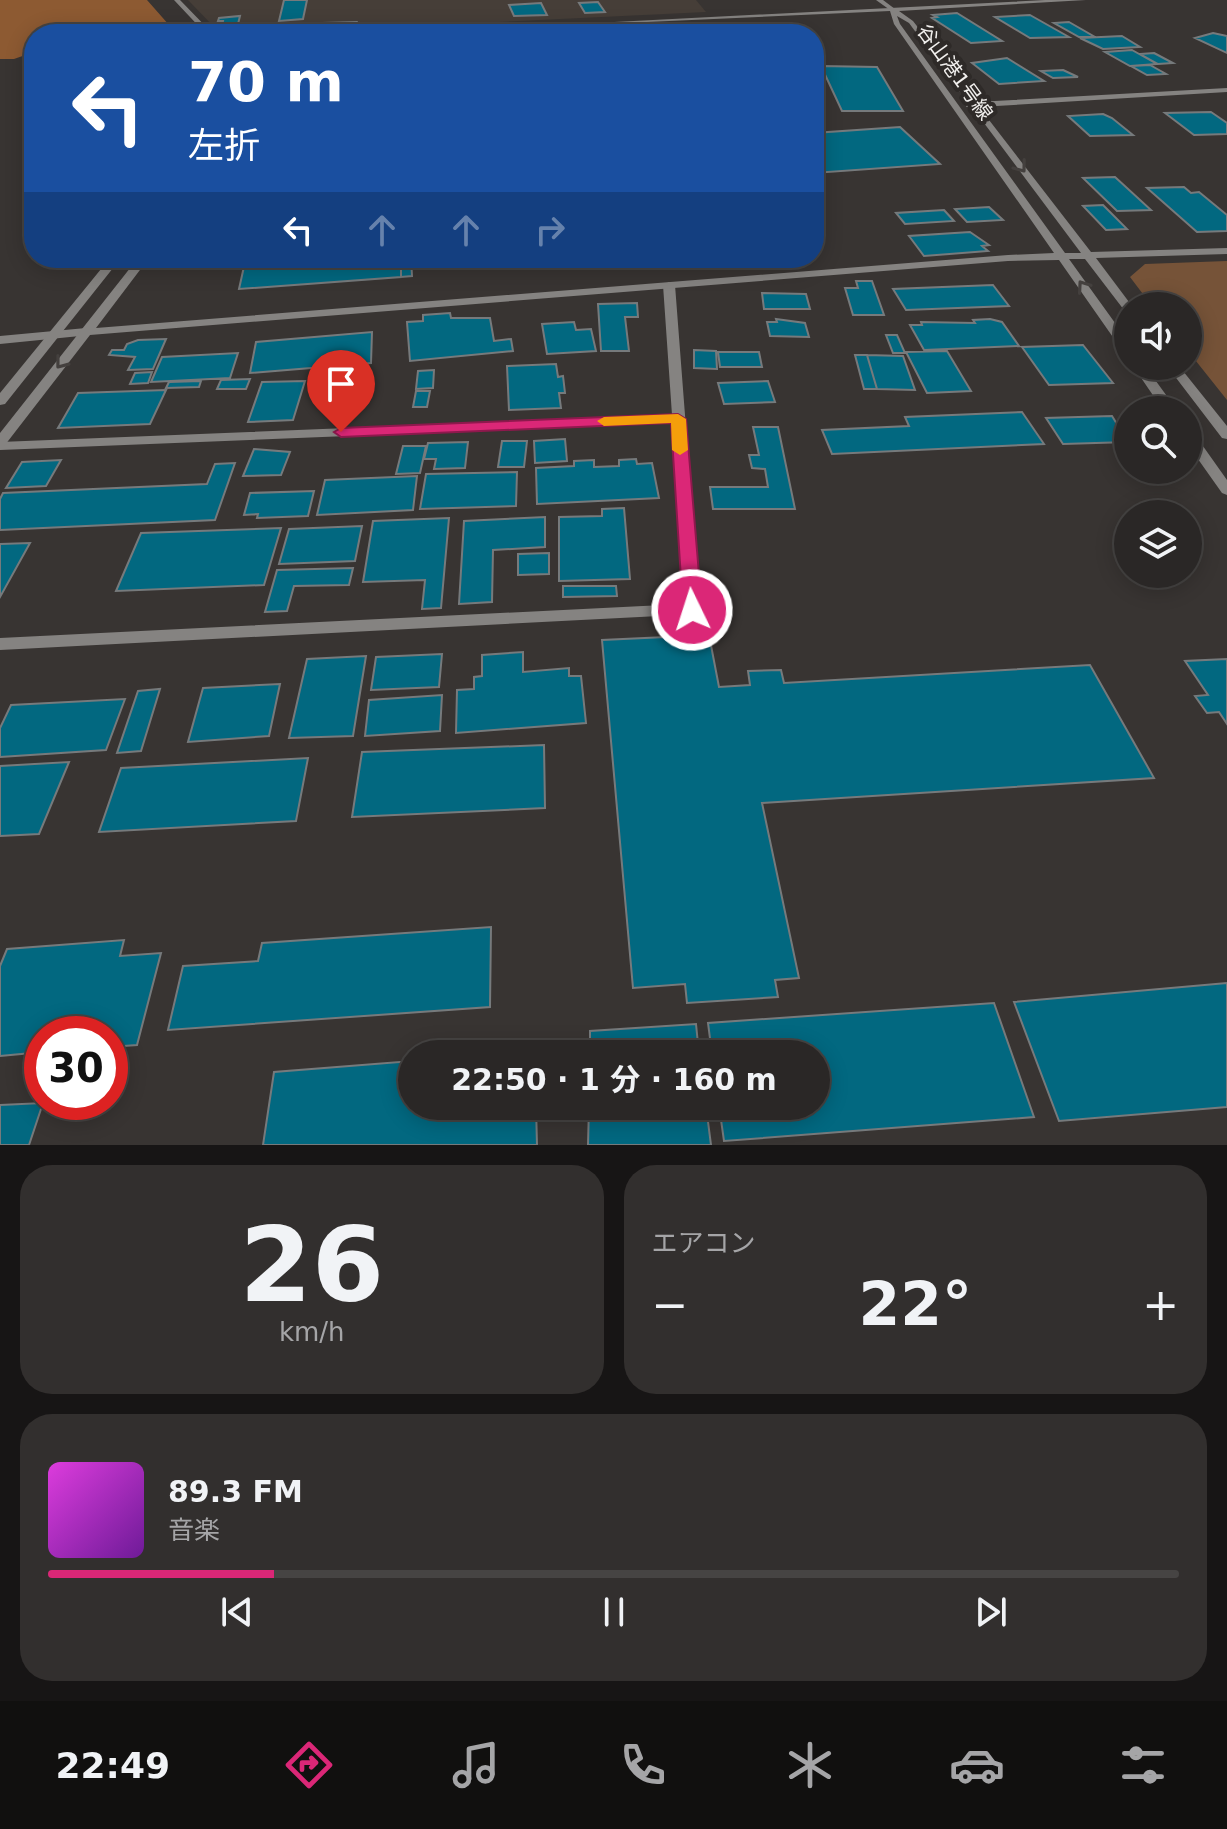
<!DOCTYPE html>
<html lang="ja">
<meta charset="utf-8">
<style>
body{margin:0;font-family:"DejaVu Sans","Noto Sans JP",sans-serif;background:#322f2e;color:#f1f3f6;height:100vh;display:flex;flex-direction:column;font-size:30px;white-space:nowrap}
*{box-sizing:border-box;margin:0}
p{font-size:26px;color:#a5a5a7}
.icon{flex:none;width:44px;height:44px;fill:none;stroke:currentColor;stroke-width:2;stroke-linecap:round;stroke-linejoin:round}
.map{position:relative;height:1145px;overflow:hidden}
.sheet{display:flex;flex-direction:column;gap:20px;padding:20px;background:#171515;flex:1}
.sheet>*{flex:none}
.top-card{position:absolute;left:24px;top:24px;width:800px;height:244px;border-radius:32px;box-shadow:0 4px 20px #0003,0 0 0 2px #464443;background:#1a4fa0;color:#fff;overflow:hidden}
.controls{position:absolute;left:1114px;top:292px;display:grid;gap:16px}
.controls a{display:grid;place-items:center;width:88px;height:88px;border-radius:50%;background:#2a2726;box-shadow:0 4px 20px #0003,0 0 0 2px #464443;font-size:40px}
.speed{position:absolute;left:24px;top:1016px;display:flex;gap:16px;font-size:40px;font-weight:700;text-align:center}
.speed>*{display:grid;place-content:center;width:104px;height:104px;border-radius:50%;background:#2a2726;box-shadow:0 4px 20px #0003,0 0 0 2px #464443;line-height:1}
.speed .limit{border:12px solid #d22;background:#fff;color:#111}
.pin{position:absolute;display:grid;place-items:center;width:68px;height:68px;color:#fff;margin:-82px -34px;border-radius:50% 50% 50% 0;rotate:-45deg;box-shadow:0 0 8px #0007}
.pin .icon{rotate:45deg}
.me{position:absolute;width:88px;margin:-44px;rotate:356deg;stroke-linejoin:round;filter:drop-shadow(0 0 6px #0008)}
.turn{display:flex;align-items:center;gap:28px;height:168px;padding:0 32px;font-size:36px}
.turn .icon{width:104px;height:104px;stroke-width:2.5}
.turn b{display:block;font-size:56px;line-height:68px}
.lanes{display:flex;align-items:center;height:76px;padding:0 32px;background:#0003;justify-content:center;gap:40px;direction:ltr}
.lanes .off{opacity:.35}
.big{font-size:60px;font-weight:700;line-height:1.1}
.sheet .widget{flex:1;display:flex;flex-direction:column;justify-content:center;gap:12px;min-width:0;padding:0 28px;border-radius:32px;background:#322f2e}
.sheet .dial{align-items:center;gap:0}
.dial b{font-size:104px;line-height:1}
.song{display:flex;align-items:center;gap:24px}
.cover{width:96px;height:96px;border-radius:12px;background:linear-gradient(135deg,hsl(300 70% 55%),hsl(280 70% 35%))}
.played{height:8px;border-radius:4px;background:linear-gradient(90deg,#db2777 20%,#464443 20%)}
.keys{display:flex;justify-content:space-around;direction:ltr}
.heat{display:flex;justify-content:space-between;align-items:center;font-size:44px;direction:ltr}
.sheet .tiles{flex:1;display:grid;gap:20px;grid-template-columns:1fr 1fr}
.widget:last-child{grid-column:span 2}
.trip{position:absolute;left:398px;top:1040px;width:432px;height:80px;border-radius:40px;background:#2a2726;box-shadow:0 4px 20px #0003,0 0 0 2px #464443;font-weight:700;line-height:80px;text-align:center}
.menu{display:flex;height:128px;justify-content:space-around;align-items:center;background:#11100f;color:#a5a5a7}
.menu .icon{width:56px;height:56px}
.menu .selected{color:#db2777}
.menu b{font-size:36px;color:#f1f3f6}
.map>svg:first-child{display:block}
</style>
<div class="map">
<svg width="1227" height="1145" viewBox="0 0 1227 1145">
<rect width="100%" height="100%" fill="#383432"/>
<path fill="#463e38" d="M188,0h508l10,12 -439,21 -51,-4z"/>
<path fill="#765338" d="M1227,261v139l-39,-49v-45h-36l-22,-29 15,-13z"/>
<path fill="#8d5a32" d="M0,0h147l30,34h-143v18l-20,7h-14z"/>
<path fill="#026880" stroke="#767a7c" stroke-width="2" d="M284,0h23l-4,19 -24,2z
M598,2l7,10 -20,1 -6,-10z
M541,3l6,12 -33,1 -5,-11z
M957,13l45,28 -31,2 -39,-25 5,-1 -4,-2z
M1030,15l39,22 -39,1 -35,-21z
M240,16l-3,12 -16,1 2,-8h-5l1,-3z
M357,22l3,4 -3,2 -35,1 1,-6z
M1069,22l26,15h-16l-25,-14z
M712,26l83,2 3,6h-103l6,-3v-3z
M1213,33l14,3v17l-32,-15z
M1122,36l18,11 -37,2 -23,-11z
M1132,50l25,14 -27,2 -25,-14z
M1154,53l19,10 -15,1 -18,-10z
M1007,58l37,23 -45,3 -27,-21z
M1150,65l16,9 -19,1 -16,-9z
M821,66l56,1 26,44h-61z
M1063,70l15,7 -25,1 -12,-7z
M1211,112l16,11v11l-33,1 -29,-22z
M1103,114l9,4 21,17 -43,1 -22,-20z
M900,127l40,37 -126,9v-40z
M1115,177l36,33 -34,1 -34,-33z
M1184,187l7,6 8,-1 28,23v16l-30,1 -50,-44z
M1103,205l24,24 -21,1 -23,-24z
M989,207l14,13 -36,2 -12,-13z
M944,210l10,11 -49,3 -9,-11z
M970,232l19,13 -7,1 6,5 -64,5 -15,-20z
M300,258h101v19l-162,12 6,-27z
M401,258h10l1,18 -11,1z
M856,281h16l12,34h-31l-8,-27h13z
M993,285l16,21 -103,4 -13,-21z
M762,293l44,1 4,15h-46z
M637,303l1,14h-13l4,34h-28l-3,-47z
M450,313l1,5h39l4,23 17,-2 2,12 -103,10 -3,-39 16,-1v-6z
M776,319l29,4 4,14 -39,-1 -3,-14h10z
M990,319l12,3 17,24 -95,4 -14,-25h12l-1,-3 54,1 -2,-3z
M574,322l2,8 15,-1 5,22 -49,3 -5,-30z
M372,332l-1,31 -121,10 6,-31z
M886,335h11l8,18h-12z
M166,339l-13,30 -25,1 7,-13 -26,-2 3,-5h12l3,-6 11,-4z
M1083,345l30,38 -64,2 -27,-38z
M694,350l22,1 1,18 -23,-1z
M947,351l24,40 -44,2 -21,-41z
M718,352h41l3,15h-42z
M238,353l-8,25 -79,4 11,-25z
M855,355h12l10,34h-13z
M867,355l36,1 12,34 -38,-1z
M556,364l2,13 5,-1 2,17h-6l2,15 -52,2 -2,-44z
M434,370l-1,18 -17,1 2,-18z
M152,372l-4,11 -18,1 5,-11z
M250,379l-4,10h-29l4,-9z
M201,381l-2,6 -33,1 3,-6z
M305,381l-12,39 -45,2 14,-40z
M768,381l7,21 -51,2 -6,-21z
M166,390l-16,34 -92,4 20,-35z
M416,391h14l-3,16h-14z
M1022,412l22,32 -212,10 -10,-24 87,-4 -4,-9z
M1112,416l16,26 -65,2 -17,-26z
M753,427h25l17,82h-82l-3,-22h58l-3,-18 -13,-1 -3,-13h10z
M565,439l2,22 -32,2 -1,-22z
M502,441h25l-3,26h-26z
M468,442l-3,26 -31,1 2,-10h-12l4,-16z
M403,446h23l-6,27 -24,1z
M254,449l36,3 -9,23 -38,1z
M636,459l1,5 15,-1 7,35 -122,6 -1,-36 38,-2v-5l20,-1v7l25,-1v-6z
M61,460l-15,26 -40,2 16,-26z
M235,463l-20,57 -215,10v-31l3,-6 204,-9 8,-20z
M517,472l-1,34 -96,3 6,-35z
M417,476l-4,34 -96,5 8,-35z
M314,491l-6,25 -51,2 1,-4 -14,1 6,-22z
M624,508l6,71 -71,2v-64l43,-1v-7z
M545,517v30l-52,3 -1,52 -33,2 5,-83z
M449,518l-8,90 -19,1 3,-29 -62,2 10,-61z
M362,526l-7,35 -76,3 10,-35z
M281,528l-17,57 -148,6 25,-58z
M30,543l-30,54v-53z
M549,553v21l-31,1v-21z
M353,568l-4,17 -55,1 -7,25 -22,1 12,-42z
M563,586h53l1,10 -54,1z
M709,635l10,52 31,-2 -2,-14 33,-1 3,13 306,-18 64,113 -392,25 37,175 -24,2 3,17 -91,6 -2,-19 -52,4 -31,-348z
M523,652v20l46,-4v8h12l5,47 -130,10 1,-43 17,-1v-12l8,-1v-21z
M442,654l-3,33 -68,3 5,-33z
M366,656l-13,80 -64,2 18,-79z
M1227,659v65l-8,-12 -12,1 -12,-17 13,-1 -23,-34z
M280,684l-11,52 -81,6 15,-54z
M160,689l-19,62 -24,2 21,-62z
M442,695l-2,36 -75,5 4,-36z
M125,699l-19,51 -106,7v-29l11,-23z
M544,745l1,63 -193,9 10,-65z
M308,758l-12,63 -197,11 22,-64z
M69,762l-30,72 -39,2v-70z
M491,927l-1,80 -322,23 15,-64 75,-5 4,-18z
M124,940l-4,16 41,-3 -24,92 -27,2v-13h-68v18l-42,4v-90l7,-17z
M1227,983v124l-168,14 -45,-119z
M994,1003l40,114 -310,24 -5,-35h97v-52h-104l-4,-31z
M696,1024l3,30h-109v-23z
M412,1061v45h124l1,39h-274l11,-73z
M43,1103l-14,42h-29v-40z
M589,1106h117l5,39h-123z"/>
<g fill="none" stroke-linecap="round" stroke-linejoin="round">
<path fill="#858381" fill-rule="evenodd" d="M174,0h6l33,34h-7z
M876,0h7l12,9 -5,1z
M669,282l6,3 25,325 -2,4 -698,36v-12l683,-34 -11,-181 -672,27v-8l672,-27 -9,-130z
M86,328l4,1v6l-90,9v-8z"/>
<path fill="#858381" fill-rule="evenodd" d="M1045,0h41l-187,11 14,10 63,81 251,-14v4l-248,15 112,145 136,-4v6l-131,4 36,48h-4v5l-4,-1 -39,-51h-16l59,82v13l-4,-1 -65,-93 -51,1 -918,74 -85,110 -5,1v-13l138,-175h11l-53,70 912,-73 46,-2 -160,-229 -4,-13 -510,23zM897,16l12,7 59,80 -2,4h6l109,146h-16l-165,-229z
M110,258h11l-116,146 -5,1v-12z
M1133,366h12l32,44h-14z
M1167,366h12l48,60v13l-5,-1z
M1188,431l5,1 34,48v15l-5,-2 -34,-48z"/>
</g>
<defs><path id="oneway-chevron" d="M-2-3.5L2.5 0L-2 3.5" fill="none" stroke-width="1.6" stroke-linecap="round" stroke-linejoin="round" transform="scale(2)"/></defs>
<g stroke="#44403e">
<use href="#oneway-chevron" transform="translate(1021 167) rotate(53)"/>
<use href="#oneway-chevron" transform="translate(1083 286) rotate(-125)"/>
<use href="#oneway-chevron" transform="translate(61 363) rotate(128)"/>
</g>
<path fill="#db2777" stroke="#8e194d" stroke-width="2" d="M678,414l8,5 16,191 -10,6 -9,-6 -12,-187 -330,14 -7,-5 7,-4z"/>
<path fill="#f59e0b" d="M678,414l8,5 2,31 -8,5 -8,-5 -1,-27 -67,3 -7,-5 7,-4z"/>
<g text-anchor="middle" stroke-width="8" stroke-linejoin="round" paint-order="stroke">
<g font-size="20" fill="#f2f0ee" stroke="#2e2a28">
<text transform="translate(955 72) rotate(54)" y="7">谷山港1号線</text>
</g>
</g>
</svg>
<div class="controls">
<a><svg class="icon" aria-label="sound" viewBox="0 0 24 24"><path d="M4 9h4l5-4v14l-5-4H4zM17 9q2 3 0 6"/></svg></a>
<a><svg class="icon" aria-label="search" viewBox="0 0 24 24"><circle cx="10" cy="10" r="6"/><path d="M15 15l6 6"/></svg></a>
<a><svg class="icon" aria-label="layers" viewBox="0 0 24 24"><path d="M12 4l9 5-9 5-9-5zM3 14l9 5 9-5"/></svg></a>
</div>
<div class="speed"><div class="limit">30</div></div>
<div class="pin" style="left:341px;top:432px;background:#d93025"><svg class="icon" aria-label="arrive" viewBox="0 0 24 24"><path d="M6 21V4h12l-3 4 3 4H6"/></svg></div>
<svg class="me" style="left:692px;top:610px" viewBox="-20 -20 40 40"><circle r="17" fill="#db2777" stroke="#fff" stroke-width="3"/><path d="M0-11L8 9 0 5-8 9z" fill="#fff"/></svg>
<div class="trip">22:50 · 1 分 · 160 m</div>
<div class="top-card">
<div class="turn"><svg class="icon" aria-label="left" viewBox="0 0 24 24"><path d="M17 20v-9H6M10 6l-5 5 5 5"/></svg><div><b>70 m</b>左折</div></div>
<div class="lanes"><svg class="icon" aria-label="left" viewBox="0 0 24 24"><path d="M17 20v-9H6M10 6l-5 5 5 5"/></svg><svg class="icon off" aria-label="ahead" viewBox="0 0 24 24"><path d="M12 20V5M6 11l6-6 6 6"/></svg><svg class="icon off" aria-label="ahead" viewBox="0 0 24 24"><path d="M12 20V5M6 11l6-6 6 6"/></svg><svg class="icon off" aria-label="right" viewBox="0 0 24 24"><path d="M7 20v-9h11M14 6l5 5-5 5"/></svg></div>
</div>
</div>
<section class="sheet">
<div class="tiles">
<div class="widget dial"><b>26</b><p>km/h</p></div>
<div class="widget"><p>エアコン</p>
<div class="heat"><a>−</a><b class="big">22°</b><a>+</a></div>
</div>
<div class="widget">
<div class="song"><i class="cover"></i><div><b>89.3 FM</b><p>音楽</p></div></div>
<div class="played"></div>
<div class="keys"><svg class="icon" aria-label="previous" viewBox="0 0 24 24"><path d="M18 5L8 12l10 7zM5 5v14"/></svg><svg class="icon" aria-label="pause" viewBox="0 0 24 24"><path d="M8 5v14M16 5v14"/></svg><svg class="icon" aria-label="next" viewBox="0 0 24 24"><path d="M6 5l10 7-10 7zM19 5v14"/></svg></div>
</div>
</div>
</section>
<nav class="menu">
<b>22:49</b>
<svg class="icon selected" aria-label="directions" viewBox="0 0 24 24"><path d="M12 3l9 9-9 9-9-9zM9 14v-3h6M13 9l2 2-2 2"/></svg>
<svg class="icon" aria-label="music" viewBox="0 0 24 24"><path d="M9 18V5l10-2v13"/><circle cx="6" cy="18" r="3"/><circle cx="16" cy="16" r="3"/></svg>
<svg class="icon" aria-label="phone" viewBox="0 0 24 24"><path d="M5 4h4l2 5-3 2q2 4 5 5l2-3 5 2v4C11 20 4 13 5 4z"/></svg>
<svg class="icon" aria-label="climate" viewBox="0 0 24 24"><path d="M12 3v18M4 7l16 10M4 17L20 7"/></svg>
<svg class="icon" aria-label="car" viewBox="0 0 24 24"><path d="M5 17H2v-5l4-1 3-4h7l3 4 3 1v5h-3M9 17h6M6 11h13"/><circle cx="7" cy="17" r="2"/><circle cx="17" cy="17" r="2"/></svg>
<svg class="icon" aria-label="filters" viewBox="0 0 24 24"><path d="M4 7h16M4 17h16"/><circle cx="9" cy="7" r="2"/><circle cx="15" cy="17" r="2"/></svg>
</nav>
